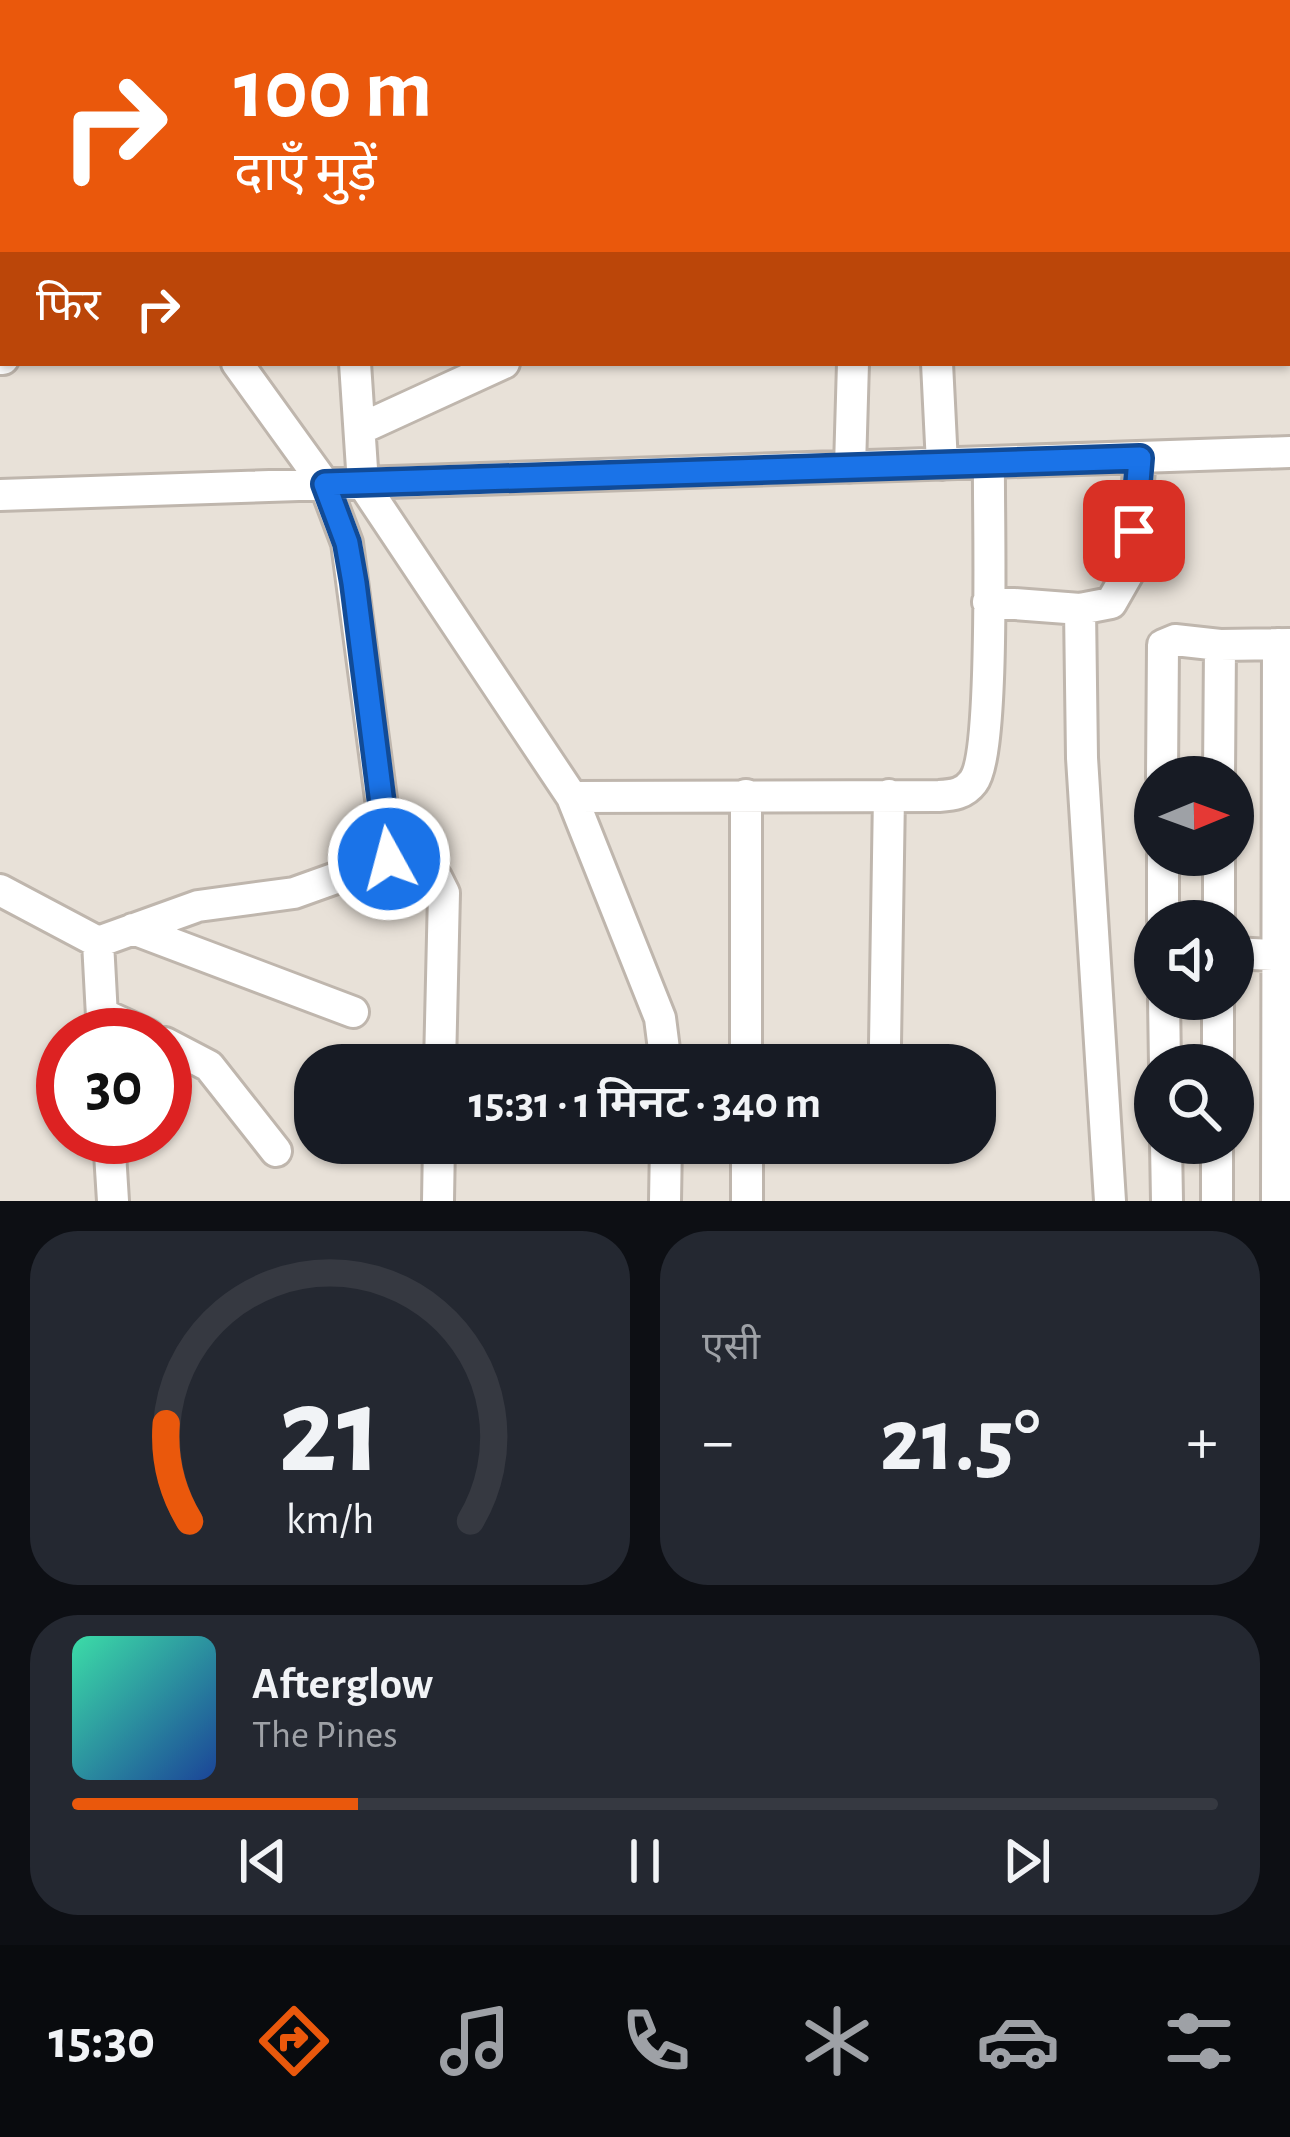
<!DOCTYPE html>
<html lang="hi">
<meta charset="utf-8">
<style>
body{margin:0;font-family:"Alegreya Sans","Noto Sans Devanagari",sans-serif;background:#242831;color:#f1f3f6;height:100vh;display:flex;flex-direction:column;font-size:45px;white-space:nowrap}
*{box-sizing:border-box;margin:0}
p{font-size:39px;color:#9ea1a6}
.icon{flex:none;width:66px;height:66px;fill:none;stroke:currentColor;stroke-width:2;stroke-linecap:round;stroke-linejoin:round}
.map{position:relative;height:1201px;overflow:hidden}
.details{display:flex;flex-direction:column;gap:30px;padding:30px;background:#0d0f14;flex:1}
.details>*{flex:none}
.banner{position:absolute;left:0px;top:0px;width:1290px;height:366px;box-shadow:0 3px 9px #0004;background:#ea580c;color:#fff;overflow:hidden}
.needle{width:78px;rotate:89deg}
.buttons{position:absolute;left:1134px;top:756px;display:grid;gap:24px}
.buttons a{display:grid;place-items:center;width:120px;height:120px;border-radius:50%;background:#171b24;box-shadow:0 3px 9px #0004;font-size:60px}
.speed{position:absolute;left:36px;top:1008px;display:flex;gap:24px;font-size:60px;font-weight:700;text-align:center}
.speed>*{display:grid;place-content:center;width:156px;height:156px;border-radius:50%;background:#171b24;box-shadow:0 3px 9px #0004;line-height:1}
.speed .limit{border:18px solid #d22;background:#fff;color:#111}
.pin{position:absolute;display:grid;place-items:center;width:102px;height:102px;color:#fff;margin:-51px;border-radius:24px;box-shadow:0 6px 18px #0006}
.me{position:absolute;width:132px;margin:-66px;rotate:353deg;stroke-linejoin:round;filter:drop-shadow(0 0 9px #0008)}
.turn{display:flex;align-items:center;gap:42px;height:252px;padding:0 36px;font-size:54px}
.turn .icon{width:156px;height:156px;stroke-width:2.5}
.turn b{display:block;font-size:84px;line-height:102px}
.then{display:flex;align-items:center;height:114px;padding:0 36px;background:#0003;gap:24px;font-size:45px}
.big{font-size:90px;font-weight:600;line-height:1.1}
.details .widget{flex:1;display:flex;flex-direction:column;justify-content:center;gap:18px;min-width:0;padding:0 42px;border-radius:48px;background:#242831}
.details .dial{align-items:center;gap:0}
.dial svg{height:312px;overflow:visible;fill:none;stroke:#363941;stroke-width:7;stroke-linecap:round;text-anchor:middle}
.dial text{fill:#f1f3f6;stroke:none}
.song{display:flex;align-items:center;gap:36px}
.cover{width:144px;height:144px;border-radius:18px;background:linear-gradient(135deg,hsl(160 70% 55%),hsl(220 70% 35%))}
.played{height:12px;border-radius:6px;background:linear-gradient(90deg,#ea580c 25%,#363941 25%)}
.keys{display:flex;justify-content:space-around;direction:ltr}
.heat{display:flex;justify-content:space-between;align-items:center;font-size:66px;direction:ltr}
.details .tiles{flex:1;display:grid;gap:30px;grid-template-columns:1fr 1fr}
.widget:last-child{grid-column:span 2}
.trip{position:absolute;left:294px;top:1044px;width:702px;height:120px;border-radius:48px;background:#171b24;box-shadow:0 3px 9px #0004;font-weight:600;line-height:120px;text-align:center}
.dock{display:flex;height:192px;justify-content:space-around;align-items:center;background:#090b0e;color:#9ea1a6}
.dock .icon{width:84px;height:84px}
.dock .current{color:#ea580c}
.dock b{font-size:54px;color:#f1f3f6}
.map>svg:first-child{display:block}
</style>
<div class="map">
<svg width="1290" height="1201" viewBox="0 0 1290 1201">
<rect width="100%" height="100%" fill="#f4f0ea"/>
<path fill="#e8e1d8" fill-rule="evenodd" d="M0,0h1290v1201h-1290zM3,3h1284v360h-1284zM1155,777h78v78h-78zM1155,921h78v78h-78zM63,1035h102v102h-102zM315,1065h660v78h-660zM1155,1065h78v78h-78z"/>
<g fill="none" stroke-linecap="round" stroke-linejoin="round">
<defs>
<path id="minor" d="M326,0v3
M917,0l1,3
M116,3l3,-3
M0,57l3,3
M0,115l3,-1
M0,278h3
M0,359h3
M237,363l88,122 22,58 42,316 47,18 8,16 -4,172
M355,363l8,121 209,313 88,221 6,47
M937,363l5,101
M360,429l144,-66
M850,467l3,-104
M0,495l1290,-43
M988,602l92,7
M1162,777l1,-132 12,-5 45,5 70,-1
M1219,777l1,-132
M746,795v270
M572,797l367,-1c14,-1 25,-2 34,-14 23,-29 15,-269 16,-320
M1163,855v66
M0,890l98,52 100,-36 96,-13 95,-34
M1219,921v-66
M133,929l220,83
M98,942l5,93
M1233,953l57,3
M1164,999l1,66
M102,1014l46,21
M165,1043l44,23 67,85
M885,1044l4,-249
M1218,1065v-66
M109,1137l4,64
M747,1143v58
M1166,1143l1,58
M438,1201l1,-58
M665,1201l1,-58
M1110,1201l-28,-443 -2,-149 31,-6 20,-35 9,-111
M1217,1201v-58
M1277,1201l1,-557"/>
</defs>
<use href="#minor" stroke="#bfb6ad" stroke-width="36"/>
<use href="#minor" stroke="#fff" stroke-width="30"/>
</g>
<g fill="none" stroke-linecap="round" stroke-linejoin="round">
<defs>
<path id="route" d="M389,859l-35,-276 -7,-40 -22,-59 815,-26 -6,73"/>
</defs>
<use href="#route" stroke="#114b97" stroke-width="30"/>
<use href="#route" stroke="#1a73e8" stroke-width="21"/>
</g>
</svg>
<div class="buttons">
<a><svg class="needle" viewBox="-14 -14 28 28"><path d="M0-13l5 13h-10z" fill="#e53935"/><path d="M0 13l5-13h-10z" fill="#9ea1a6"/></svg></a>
<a><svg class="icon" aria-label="sound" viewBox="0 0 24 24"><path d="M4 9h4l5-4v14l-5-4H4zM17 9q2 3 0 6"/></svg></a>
<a><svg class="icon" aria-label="search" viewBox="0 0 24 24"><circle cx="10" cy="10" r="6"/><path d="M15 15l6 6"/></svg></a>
</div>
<div class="speed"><div class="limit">30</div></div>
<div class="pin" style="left:1134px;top:531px;background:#d93025"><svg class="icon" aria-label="arrive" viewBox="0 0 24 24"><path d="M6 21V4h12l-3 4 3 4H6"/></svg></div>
<svg class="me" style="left:389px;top:859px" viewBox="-20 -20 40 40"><circle r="17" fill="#1a73e8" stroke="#fff" stroke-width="3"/><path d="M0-11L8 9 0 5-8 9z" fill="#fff"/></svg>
<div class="trip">15:31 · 1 मिनट · 340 m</div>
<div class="banner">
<div class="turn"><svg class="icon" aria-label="right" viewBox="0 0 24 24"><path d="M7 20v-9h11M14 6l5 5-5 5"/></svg><div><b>100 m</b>दाएँ मुड़ें</div></div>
<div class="then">फिर<svg class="icon" aria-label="right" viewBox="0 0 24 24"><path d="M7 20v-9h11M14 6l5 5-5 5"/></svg></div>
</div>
</div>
<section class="details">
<div class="tiles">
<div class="widget dial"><svg viewBox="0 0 100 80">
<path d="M14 69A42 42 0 1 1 86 69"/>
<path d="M14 69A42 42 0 0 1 8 44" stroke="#ea580c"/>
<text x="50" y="56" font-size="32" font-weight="700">21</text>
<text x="50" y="72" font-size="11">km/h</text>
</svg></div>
<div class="widget"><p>एसी</p>
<div class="heat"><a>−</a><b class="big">21.5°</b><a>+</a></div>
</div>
<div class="widget">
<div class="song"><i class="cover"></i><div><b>Afterglow</b><p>The Pines</p></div></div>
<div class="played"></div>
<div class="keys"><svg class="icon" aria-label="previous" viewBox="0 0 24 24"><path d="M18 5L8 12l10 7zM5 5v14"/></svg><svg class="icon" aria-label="pause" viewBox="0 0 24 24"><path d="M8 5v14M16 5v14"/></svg><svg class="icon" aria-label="next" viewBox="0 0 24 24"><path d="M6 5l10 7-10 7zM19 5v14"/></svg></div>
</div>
</div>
</section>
<nav class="dock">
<b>15:30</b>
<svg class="icon current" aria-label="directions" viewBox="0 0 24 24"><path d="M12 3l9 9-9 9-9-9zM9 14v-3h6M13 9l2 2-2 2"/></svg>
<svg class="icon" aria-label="music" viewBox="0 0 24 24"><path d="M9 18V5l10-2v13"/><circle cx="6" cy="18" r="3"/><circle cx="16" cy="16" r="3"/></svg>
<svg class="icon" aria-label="phone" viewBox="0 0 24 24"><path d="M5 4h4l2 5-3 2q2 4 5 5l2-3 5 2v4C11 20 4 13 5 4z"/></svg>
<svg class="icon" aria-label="climate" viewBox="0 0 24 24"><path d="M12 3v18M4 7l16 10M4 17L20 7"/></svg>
<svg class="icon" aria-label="car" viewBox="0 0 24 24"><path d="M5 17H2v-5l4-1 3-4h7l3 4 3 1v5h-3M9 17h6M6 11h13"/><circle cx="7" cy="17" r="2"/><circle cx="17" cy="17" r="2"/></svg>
<svg class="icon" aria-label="filters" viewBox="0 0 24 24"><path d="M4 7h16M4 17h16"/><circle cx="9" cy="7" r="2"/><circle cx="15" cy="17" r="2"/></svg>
</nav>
